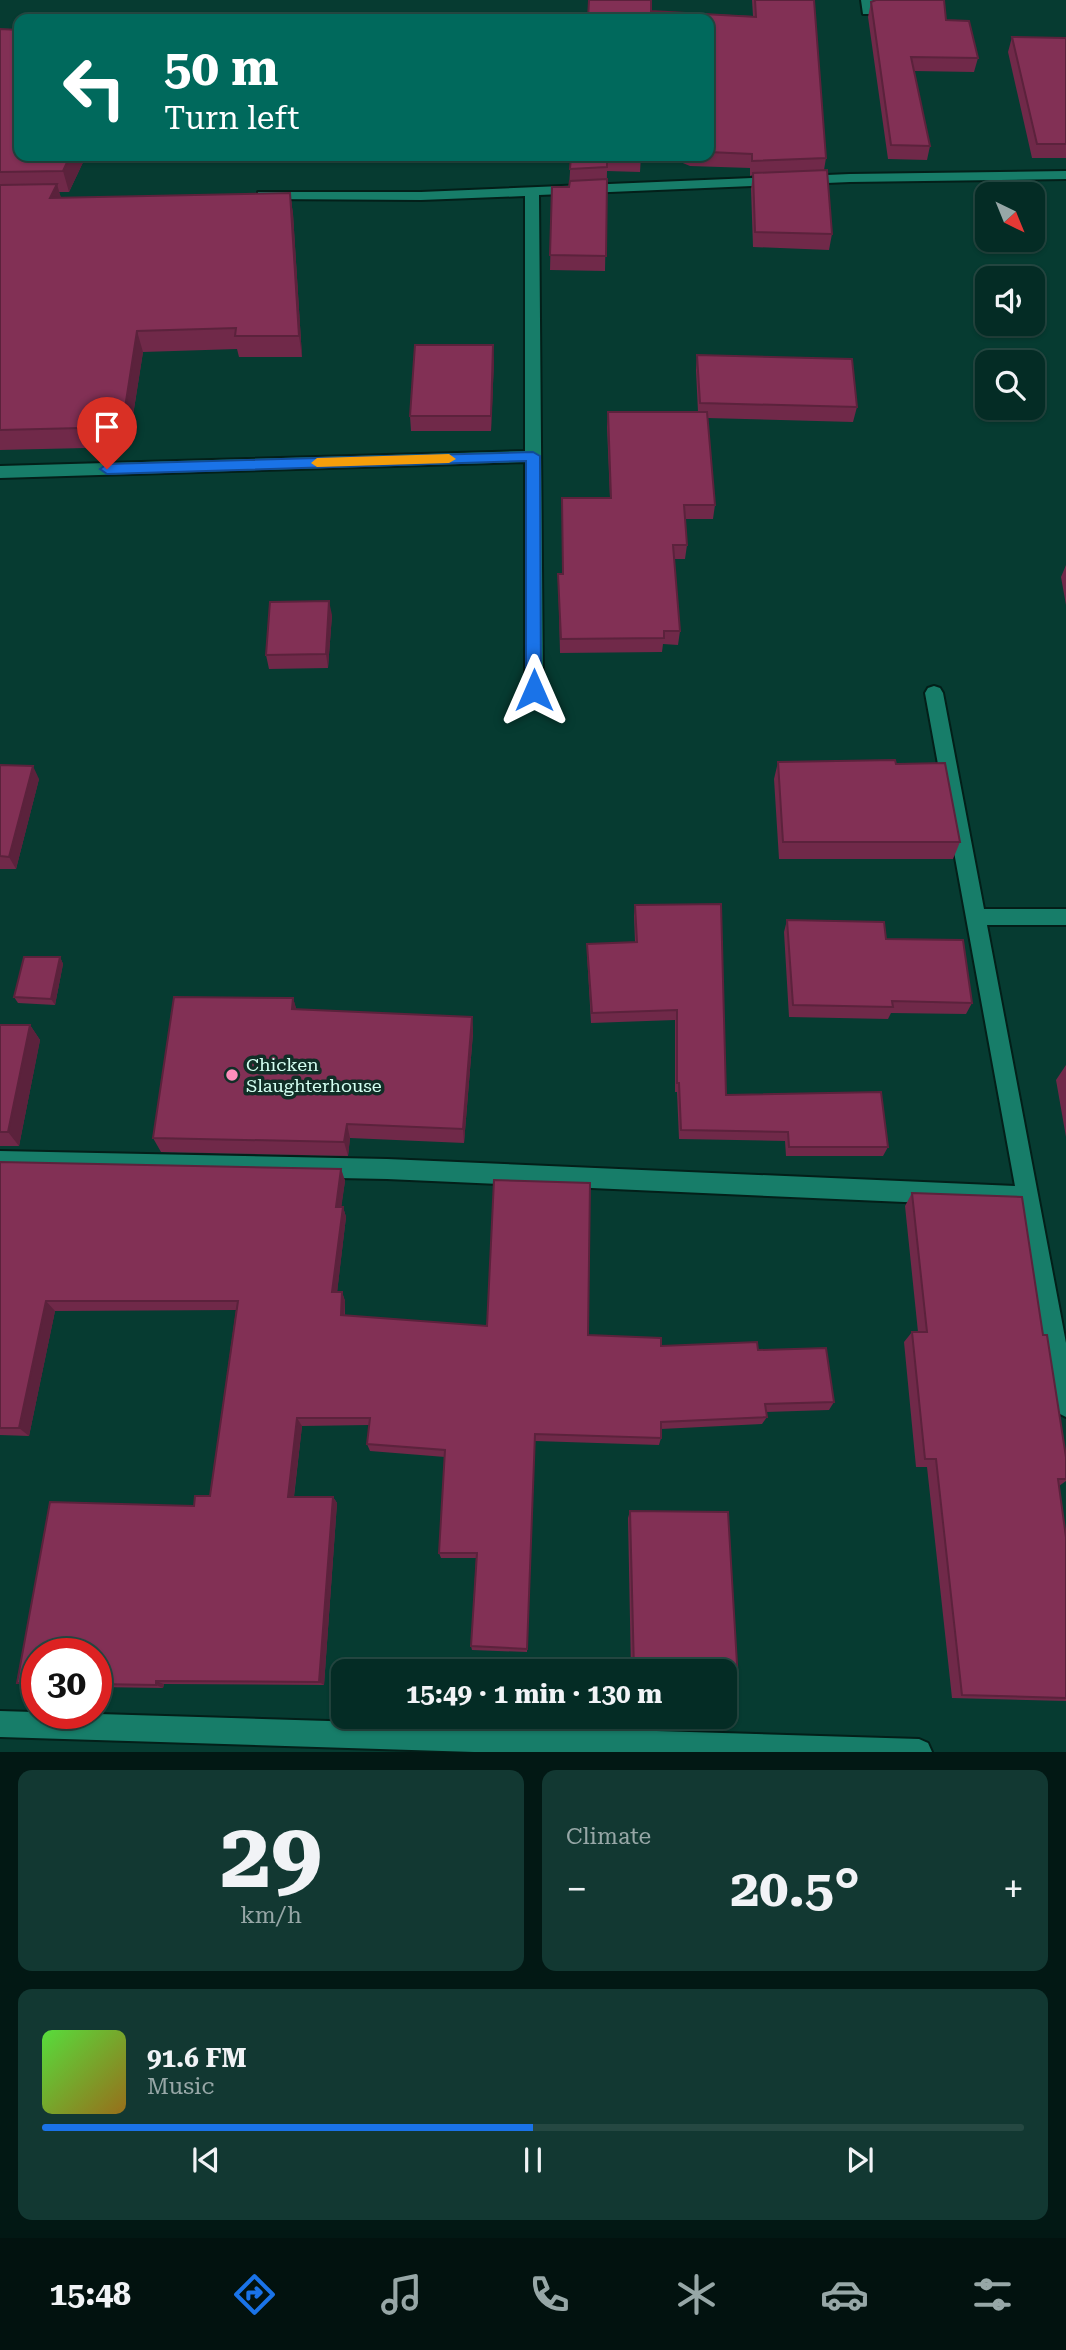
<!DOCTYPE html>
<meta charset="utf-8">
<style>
body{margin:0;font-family:"Roboto Serif",serif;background:#123832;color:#f1f3f6;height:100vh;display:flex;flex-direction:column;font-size:26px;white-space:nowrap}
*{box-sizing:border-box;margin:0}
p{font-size:23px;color:#97a7a7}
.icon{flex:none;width:38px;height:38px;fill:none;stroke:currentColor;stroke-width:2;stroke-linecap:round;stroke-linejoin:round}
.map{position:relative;height:1752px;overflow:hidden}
.side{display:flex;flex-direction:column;gap:18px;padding:18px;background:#021814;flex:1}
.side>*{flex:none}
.top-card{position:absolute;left:14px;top:14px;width:700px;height:147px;border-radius:14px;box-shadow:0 2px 5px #0004,0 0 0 2px #254842;background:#00695c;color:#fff;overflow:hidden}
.needle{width:46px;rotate:137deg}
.buttons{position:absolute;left:975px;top:182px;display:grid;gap:14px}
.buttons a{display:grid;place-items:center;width:70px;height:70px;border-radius:14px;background:#042c25;box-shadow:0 2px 5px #0004,0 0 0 2px #254842;font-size:35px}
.speed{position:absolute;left:21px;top:1638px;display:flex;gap:14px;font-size:35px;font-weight:700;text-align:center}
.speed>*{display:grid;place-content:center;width:91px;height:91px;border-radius:50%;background:#042c25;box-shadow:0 2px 5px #0004,0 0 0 2px #254842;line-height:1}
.speed .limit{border:10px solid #d22;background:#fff;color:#111}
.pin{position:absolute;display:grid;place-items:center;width:60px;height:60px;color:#fff;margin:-72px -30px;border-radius:50% 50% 50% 0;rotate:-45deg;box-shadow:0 0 7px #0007}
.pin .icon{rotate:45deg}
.me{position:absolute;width:77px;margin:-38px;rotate:0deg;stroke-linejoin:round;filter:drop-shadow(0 0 5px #0008)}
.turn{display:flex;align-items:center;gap:24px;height:147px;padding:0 35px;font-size:32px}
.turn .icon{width:91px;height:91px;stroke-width:2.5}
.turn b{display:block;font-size:49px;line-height:60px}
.big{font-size:52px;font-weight:700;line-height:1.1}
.side .tile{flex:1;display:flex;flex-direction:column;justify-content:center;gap:10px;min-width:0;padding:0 24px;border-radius:14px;background:#123832}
.side .dial{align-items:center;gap:0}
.dial b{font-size:91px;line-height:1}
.song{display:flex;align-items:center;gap:21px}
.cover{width:84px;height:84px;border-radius:10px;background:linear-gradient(135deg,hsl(110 70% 55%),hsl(40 70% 35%))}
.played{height:7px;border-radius:4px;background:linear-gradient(90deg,#1a73e8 50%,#254842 50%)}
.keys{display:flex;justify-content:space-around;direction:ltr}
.heat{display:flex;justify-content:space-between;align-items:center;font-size:38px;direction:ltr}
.side .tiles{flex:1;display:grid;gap:18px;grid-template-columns:1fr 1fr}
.tile:last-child{grid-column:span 2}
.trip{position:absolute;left:331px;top:1659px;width:406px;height:70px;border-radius:14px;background:#042c25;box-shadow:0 2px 5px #0004,0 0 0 2px #254842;font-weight:700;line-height:70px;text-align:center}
.tab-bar{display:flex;height:112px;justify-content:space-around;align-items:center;background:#02120f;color:#97a7a7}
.tab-bar .icon{width:49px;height:49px}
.tab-bar .on{color:#1a73e8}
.tab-bar b{font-size:32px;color:#f1f3f6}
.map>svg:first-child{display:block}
</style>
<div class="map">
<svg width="1066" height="1752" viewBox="0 0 1066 1752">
<rect width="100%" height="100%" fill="#063b31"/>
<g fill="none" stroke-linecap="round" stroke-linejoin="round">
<defs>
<path id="minor" d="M861,0h12l-2,14h-8z
M1066,171v8l-216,3 -311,13 4,495 -3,5h-12l-3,-5v-228l-525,16v-12l525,-15v-255l-104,4 -158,-1 -5,-1v-6h163l429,-18z
M934,686l6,2 3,5 41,216h82v16h-79l79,418v74l-8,-4 -4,-8 -36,-198 -631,-28 -387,-8v-20l387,8 628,27 -90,-493 3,-5z
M0,1711l919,28 9,4 4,9h-458l-474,-15z"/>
</defs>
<use href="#minor" stroke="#031f19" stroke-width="4"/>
<use href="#minor" fill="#177d69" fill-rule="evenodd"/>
</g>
<path fill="#702949" d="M752,0h62l12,158 -2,12 8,64 -3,16 -76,-3 -2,-58 2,-14 -3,1v-8l-60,-2 -24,-10h43v-137l-58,-8 102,5z
M875,0h69l2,20 32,38 -4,14 -60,-1 16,75 -3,14 -39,-1 -20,-142 3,-15z
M0,29l86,127 -17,36h-10l2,6 229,-5 3,21 9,143h-63l-2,-8 -94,3 -15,95 -128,3z
M1012,37l54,1v120h-34l-24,-106z
M571,156h70l-1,16 -33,-1 -2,100 -55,-1 2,-83h17z
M697,355l160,52 -4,15 -146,-4 8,87 -2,14h-28l2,26 -2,14h-11l6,72 -2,14 -15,-1 -1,8 -102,1 -2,-79h4l48,-76 -3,-71 1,-15h90l-2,-42z
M494,361l-3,70h-80l-1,-15z
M1066,565v40l-5,-28z
M332,615l-4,53 -59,1 -3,-14z
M778,762l182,80 -7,17h-174l-5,-80z
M0,765l39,14 -23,90h-16z
M635,905l91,190 162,52 -5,9h-97l-1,-15 -106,-2 -2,-47h-2v-72l-84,3 -4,-69v-10l48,-2 -1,-26z
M787,920l99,19 86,64 -6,11 -75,-1 -3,6 -99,-2 -5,-85z
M60,957l3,7 -8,41 -37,-2 -4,-6z
M293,998l3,11 176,8 1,16 -9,110 -114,-5 -2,18 -187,-4 -8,-14z
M0,1025h30l10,15 -21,106h-19z
M1066,1065v72l-10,-57z
M0,1162l341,7 4,12 -4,26h2l3,10 -9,75h5l3,9v14l142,11 7,-146 96,3 -2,152 73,3v8l96,-4 1,8 68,-2 8,54 -5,8 -63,2 1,5 -5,7 -101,5v9l-2,7 -124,-4 -8,211 -55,-2 -1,-4 5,-88h-35l-2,-5 6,-96 -75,-6 -3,-7 2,-19 -67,1 -8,71h39l4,6 -13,182 -160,-1 -1,4 -67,-1v-33h-59v32h-9l-11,-3 33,-181 144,4 1,-10h15l26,-186 -181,1 -26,125 -29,-1z
M912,1193l131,142 23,122v24l-7,5 7,51v164l-114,-3 -25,-231h-11l-12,-125 8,-10h6l-13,-126z
M630,1511l108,170 -5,4h-9v-14h-93l-3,-153z"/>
<path fill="#5b223c" d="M70,156h16l-17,36 -6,-21z
M57,184l6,21 -13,-7z
M290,193l3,21 9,143 -3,-21z
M137,331l6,21 -15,95 -6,-20z
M493,345l1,16 -3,70v-15z
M329,601l3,14 -4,53 -2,-14z
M33,766l6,13 -23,90 -7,-12z
M60,957l3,7 -8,41 -4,-6z
M293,998l5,16 -6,-5z
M472,1017l1,16 -9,110 -1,-14z
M30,1025l10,15 -21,106 -11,-14z
M347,1124l3,14 -2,18 -4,-14z
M341,1169l4,12 -5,36 -4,-10z
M343,1207l3,10 -10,85 -4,-10z
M342,1292l3,9 -1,23 -3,-9z
M46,1301l9,10 -26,125 -10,-8z
M297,1418l5,8 -9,77 -5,-6z
M333,1497l4,6 -13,182 -5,-3z
M156,1681l8,3 -1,4 -7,-3z"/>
<path fill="#823055" stroke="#5b223c" stroke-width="2" d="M589,0h62v11l105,6 -1,-17h59l12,158 -74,3v-7l-43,-2v-133h-121z
M876,0h68l2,20 23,1 9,37 -67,-1 19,89 -39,-1 -20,-143z
M0,29l19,1v126h51l-7,15 -63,1z
M1012,37l54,1v106h-29z
M571,156h70v1l-34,-1v11l-37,2z
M827,170l5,64 -77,-2 -2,-59z
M607,179l-1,77 -56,-1 2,-68h17l1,-6z
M57,184l-7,14 240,-5 9,143h-64l1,-8 -99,3 -15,96 -122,3v-245z
M415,345h78l-2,71h-81z
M697,355l155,4 5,48 -157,-4z
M608,412h99l8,93h-31l3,40h-14l7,86h-16v7l-103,1 -3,-65h5l-1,-76h49z
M329,601l-3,53 -60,1 4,-53z
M895,760l1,4 49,-1 15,79h-177l-5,-80z
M0,765l33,1 -24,91 -9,-1z
M721,904l5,191 155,-3 7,55h-99l-1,-15 -107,-2 -2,-47h-2v-73l-85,3 -5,-69 50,-2 -2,-37z
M787,920l97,2 2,17 77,1 9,63 -80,-2 1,6 -100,-2z
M24,957h36l-9,42 -37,-2z
M174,997l119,1 -1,11 180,8 -9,112 -116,-5 -3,18 -191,-4z
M0,1025h30l-22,107h-8z
M0,1162l341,7 -5,38h7l-11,85h10l-1,23 146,11 7,-146 96,3 -2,152 73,3v8l96,-4 1,8 68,-2 8,54 -69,2 2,13 -106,5v16l-126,-4 -8,215 -56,-3 6,-93h-38l6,-103 -78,-6 3,-26h-73l-9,79h45l-14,185 -163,-1v4l-60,-1v-30h-59v29h-20l33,-181 144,4 1,-10h15l28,-195h-192l-27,127h-19z
M912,1193l110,4 21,138h4l19,122v22h-8l8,58v161l-104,-3 -26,-236h-11l-13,-127h15z
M630,1511l98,1 10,169h-14v-10h-90z"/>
<path fill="#1a73e8" stroke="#114b97" stroke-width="2" d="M533,452l7,4 1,234 -7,6 -8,-6v-229l-419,13 -7,-5 7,-5z"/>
<path fill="#f59e0b" d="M449,454l7,5 -7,4 -132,4 -6,-4 6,-5z"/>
<circle fill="#fe8ebc" stroke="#112e27" stroke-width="2.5" cx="232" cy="1075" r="7"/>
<g text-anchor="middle" stroke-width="7" stroke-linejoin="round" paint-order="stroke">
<g font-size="18" fill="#d4fff2" stroke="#112e27" text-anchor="start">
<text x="246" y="1071">Chicken<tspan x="246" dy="21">Slaughterhouse</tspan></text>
</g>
</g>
</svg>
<div class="buttons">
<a><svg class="needle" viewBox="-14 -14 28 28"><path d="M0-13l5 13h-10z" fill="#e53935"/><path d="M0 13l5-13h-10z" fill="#97a7a7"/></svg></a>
<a><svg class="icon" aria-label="sound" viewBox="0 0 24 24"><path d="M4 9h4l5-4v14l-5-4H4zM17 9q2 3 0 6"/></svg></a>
<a><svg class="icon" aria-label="search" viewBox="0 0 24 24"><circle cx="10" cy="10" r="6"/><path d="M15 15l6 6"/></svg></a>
</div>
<div class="speed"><div class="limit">30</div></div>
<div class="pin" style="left:107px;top:469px;background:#d93025"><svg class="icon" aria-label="arrive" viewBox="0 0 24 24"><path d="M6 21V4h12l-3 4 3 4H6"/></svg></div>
<svg class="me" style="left:534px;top:690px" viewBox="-20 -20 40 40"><path d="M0-17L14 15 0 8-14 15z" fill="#1a73e8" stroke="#fff" stroke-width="4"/></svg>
<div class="trip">15:49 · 1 min · 130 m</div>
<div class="top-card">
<div class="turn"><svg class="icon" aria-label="left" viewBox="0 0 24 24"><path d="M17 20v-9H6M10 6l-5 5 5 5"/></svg><div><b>50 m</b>Turn left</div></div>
</div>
</div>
<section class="side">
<div class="tiles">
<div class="tile dial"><b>29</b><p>km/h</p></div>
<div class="tile"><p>Climate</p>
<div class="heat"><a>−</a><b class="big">20.5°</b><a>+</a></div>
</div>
<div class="tile">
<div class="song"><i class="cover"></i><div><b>91.6 FM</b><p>Music</p></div></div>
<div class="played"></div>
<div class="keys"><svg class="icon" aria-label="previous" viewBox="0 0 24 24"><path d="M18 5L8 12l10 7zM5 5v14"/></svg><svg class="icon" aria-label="pause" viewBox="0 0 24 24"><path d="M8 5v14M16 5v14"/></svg><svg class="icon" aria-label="next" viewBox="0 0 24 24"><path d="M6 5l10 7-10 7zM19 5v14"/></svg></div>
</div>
</div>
</section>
<nav class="tab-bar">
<b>15:48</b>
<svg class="icon on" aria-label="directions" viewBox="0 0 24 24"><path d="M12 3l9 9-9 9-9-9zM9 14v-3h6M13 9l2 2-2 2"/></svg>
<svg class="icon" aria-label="music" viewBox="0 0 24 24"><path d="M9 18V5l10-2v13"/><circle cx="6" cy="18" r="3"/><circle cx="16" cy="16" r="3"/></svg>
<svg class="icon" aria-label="phone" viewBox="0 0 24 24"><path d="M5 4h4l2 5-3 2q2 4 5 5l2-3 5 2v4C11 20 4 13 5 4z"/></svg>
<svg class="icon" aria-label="climate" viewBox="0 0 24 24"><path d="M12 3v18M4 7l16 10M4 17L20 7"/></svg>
<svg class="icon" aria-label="car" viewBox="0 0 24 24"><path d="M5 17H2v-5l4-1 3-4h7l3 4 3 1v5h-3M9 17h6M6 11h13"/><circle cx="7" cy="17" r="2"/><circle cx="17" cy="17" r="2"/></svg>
<svg class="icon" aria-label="filters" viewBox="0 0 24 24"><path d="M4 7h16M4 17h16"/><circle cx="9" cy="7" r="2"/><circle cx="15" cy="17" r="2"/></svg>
</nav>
